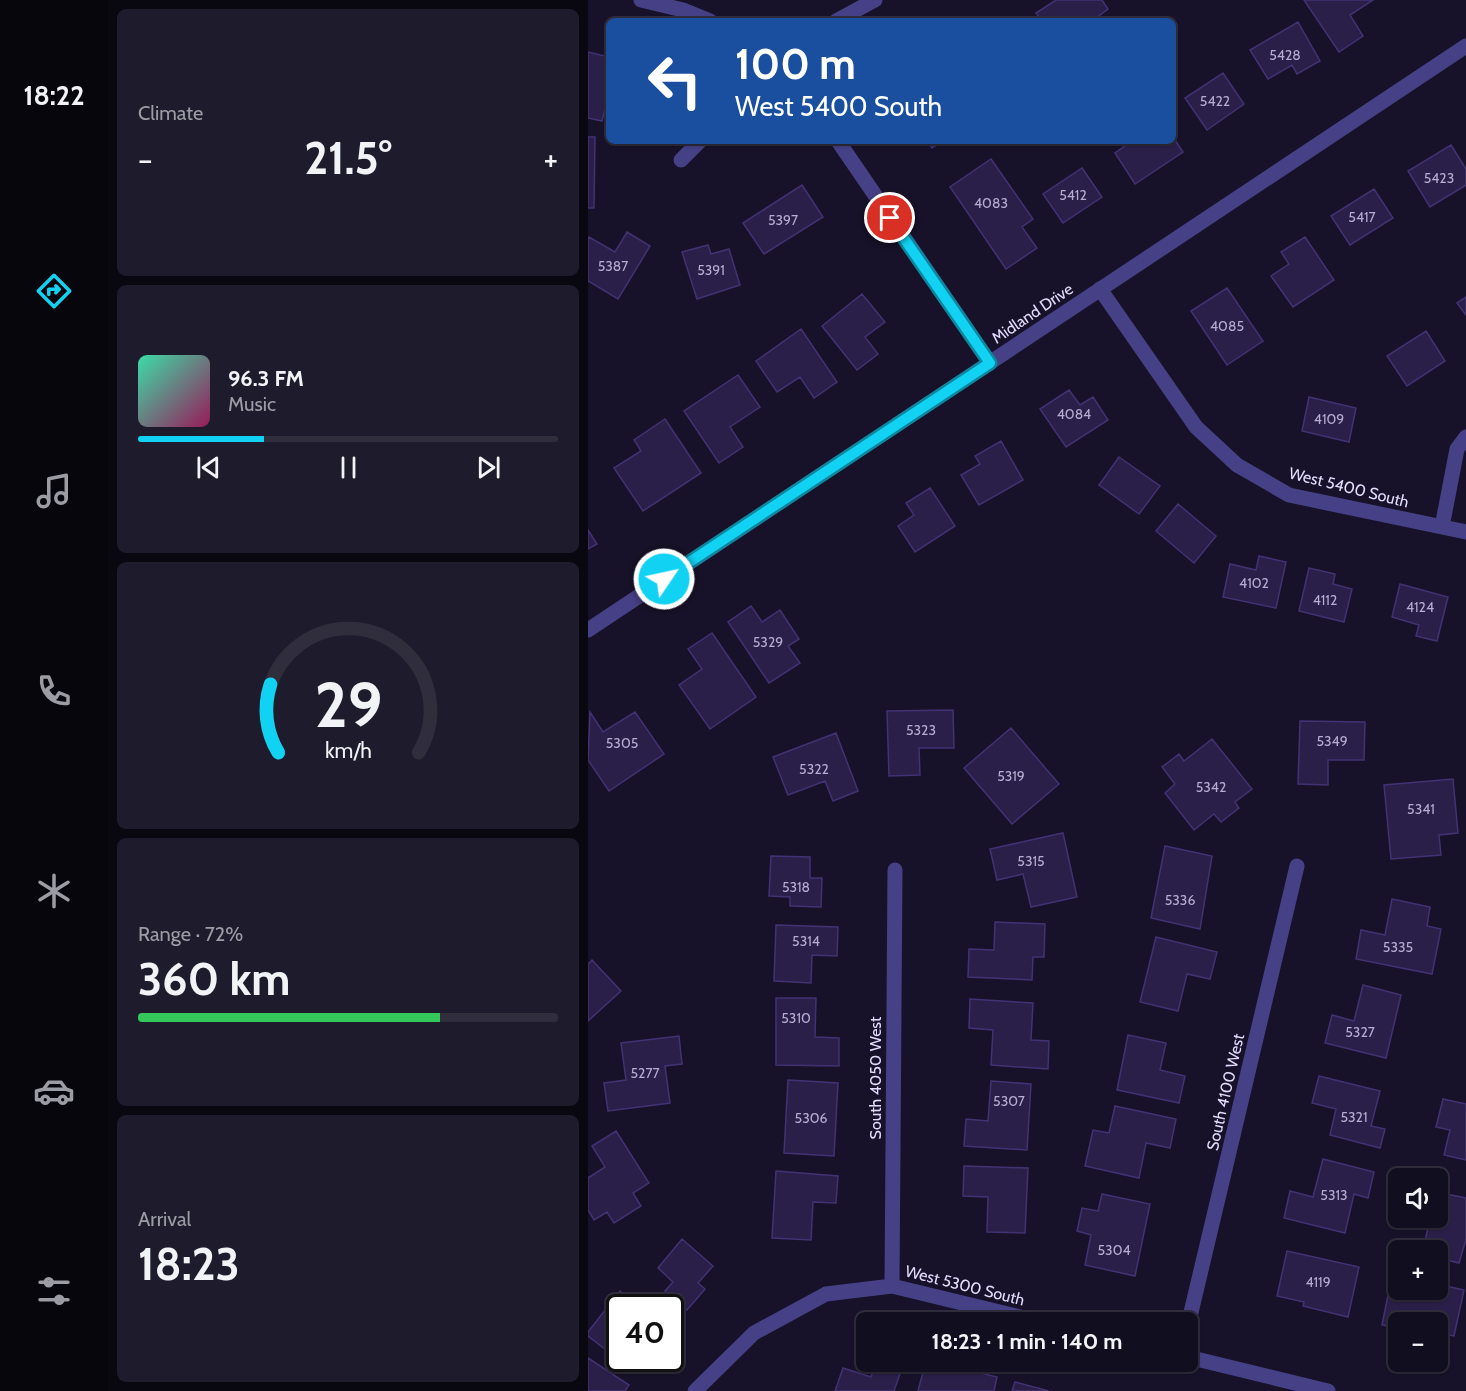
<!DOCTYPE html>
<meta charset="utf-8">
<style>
body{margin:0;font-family:Cabin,sans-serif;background:#1e1c2c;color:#f1f3f6;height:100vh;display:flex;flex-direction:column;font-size:22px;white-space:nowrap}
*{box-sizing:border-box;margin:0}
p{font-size:20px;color:#9c9ca4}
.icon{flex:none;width:33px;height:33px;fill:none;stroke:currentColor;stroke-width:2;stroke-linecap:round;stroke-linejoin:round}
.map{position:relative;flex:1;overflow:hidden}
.sheet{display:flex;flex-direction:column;gap:9px;padding:9px;background:#090811;width:480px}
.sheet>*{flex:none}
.hud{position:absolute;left:18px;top:18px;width:570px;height:126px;border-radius:9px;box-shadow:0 2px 4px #0004,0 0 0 2px #302e3d;background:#1a4fa0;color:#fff;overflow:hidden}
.controls{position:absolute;left:800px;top:1168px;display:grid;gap:12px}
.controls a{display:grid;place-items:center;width:60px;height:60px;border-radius:9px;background:#110e1f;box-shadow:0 2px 4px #0004,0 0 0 2px #302e3d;font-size:30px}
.speed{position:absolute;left:18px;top:1294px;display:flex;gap:12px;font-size:30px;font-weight:700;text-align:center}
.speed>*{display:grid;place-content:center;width:78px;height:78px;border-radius:50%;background:#110e1f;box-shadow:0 2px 4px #0004,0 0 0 2px #302e3d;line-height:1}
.speed .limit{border:3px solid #111;border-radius:9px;background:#fff;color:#111}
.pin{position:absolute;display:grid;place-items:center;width:51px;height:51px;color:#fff;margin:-26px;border:3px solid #fff;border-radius:50%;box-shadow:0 2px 6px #0007}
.me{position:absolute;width:66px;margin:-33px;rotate:56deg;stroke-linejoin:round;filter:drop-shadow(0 0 4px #0008)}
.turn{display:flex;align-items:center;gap:21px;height:126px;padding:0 30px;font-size:27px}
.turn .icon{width:78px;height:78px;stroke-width:2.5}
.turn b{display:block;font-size:42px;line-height:51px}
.big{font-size:45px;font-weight:700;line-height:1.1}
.sheet .card{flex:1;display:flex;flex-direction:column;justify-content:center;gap:9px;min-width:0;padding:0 21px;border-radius:9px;background:#1e1c2c}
.sheet .dial{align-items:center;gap:0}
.dial svg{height:156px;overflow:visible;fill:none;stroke:#302e3d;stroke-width:7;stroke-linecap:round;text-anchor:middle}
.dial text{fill:#f1f3f6;stroke:none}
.song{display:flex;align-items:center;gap:18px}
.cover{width:72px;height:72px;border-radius:9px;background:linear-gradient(135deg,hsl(160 70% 55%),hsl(330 70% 35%))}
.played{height:6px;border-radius:3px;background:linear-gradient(90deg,#12d2f3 30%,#302e3d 30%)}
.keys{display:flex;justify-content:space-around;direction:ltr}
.heat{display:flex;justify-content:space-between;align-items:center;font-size:33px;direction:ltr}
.charge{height:9px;border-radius:4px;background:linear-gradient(90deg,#34c759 72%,#302e3d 0)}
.trip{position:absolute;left:268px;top:1312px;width:342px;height:60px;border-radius:9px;background:#110e1f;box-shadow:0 2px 4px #0004,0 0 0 2px #302e3d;font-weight:700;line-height:60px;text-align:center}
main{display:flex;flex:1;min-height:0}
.dock{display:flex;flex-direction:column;width:108px;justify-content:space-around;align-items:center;background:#07060c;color:#9c9ca4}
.dock .icon{width:42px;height:42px}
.dock .current{color:#12d2f3}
.dock b{font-size:27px;color:#f1f3f6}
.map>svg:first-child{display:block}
</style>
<main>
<nav class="dock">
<b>18:22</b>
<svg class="icon current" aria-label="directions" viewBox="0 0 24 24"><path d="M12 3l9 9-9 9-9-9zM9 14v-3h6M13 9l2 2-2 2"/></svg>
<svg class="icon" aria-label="music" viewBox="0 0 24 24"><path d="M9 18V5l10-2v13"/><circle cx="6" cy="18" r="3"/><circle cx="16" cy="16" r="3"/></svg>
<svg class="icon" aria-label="phone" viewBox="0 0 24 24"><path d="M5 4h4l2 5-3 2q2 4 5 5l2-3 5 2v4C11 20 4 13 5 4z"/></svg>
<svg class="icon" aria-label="climate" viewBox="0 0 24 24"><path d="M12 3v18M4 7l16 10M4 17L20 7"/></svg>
<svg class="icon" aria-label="car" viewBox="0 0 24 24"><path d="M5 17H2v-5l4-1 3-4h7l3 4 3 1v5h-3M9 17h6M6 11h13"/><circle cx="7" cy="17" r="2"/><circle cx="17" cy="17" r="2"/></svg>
<svg class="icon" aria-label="filters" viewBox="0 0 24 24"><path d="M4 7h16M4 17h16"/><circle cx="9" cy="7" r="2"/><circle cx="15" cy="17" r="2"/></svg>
</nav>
<section class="sheet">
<div class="card"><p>Climate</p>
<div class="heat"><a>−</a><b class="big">21.5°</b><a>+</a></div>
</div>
<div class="card">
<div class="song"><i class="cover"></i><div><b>96.3 FM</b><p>Music</p></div></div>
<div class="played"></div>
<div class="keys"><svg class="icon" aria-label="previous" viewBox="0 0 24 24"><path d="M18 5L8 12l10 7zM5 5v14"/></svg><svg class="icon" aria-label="pause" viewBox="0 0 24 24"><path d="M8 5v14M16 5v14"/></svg><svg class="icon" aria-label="next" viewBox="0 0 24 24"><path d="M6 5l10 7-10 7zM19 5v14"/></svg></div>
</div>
<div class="card dial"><svg viewBox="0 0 100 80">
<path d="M14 69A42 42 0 1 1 86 69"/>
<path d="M14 69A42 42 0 0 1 10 34" stroke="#12d2f3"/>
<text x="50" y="56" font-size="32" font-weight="700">29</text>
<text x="50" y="72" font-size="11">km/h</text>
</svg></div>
<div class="card"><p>Range · 72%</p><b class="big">360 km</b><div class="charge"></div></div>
<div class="card"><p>Arrival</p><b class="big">18:23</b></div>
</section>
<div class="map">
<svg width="878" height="1391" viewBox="0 0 878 1391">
<rect width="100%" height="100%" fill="#171229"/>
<path fill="#2a1f49" stroke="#423274" stroke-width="1.5" d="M468,0h46l6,9 -16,12h-50l-6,-8z
M716,0h69l-23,15 13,21 -24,16z
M710,22l22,39 -23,13 -5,-9 -24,14 -18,-29z
M0,52l21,5v35l-7,29 -14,-3z
M635,73l21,31 -37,26 -22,-32z
M0,137h7l-1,71h-6z
M585,137l10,15 -48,32 -20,-31 17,-12h41z
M339,141h16l-11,7z
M863,145l15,24v16l-36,22 -22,-36z
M403,159l42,60 -11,8 15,21 -31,21 -56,-82z
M494,168l20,29 -39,26 -20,-29z
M214,185l21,32 -59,37 -21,-31z
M786,189l19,29 -43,27 -19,-29z
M39,232l23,14 -32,53 -30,-18v-42l1,-2 26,15z
M717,237l29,43 -41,27 -22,-31 18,-12 -8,-12z
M120,245l3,9 18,-5 11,36 -43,14 -15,-47z
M639,288l36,53 -36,24 -36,-54z
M274,294l23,28 -20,15 13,17 -21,16 -35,-44z
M878,297v18l-9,-12z
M213,329l36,53 -23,16 -14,-21 -23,15 -21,-31z
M838,331l19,30 -38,25 -20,-30z
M150,375l22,32 -30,20 13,20 -24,16 -35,-52z
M481,390l11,15 13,-8 15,23 -42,27 -26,-38z
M721,397l47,11 -7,34 -47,-11z
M77,419l36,54 -58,38 -29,-43 27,-17 -7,-11z
M413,441l22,39 -44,25 -18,-30 19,-11 -5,-8z
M531,457l41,29 -21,28 -40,-29z
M342,488l25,38 -40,26 -17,-26 16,-11 -8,-12z
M590,504l38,32 -22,27 -38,-32z
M0,530l9,14 -9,5z
M671,556l27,6 -10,46 -53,-11 7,-33 26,6z
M721,568l26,6 -2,10 19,5 -8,33 -45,-11z
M812,584l48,13 -11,44 -21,-5 3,-11 -27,-8z
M163,606l11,16 18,-12 19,29 -11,7 12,17 -31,20 -41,-61z
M124,633l44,64 -46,32 -31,-44 23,-16 -14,-20z
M365,710l1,38h-35l1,27 -31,1 -2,-65z
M2,712l13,20 32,-20 29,42 -55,37 -21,-31z
M712,721l65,1 -1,38h-36v25l-30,-1z
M423,728l48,56 -47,40 -48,-56z
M248,733l22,58 -25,10 -8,-20 -37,14 -15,-38z
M624,739l40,50 -17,13 4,6 -18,14 -7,-8 -20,16 -29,-37 10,-9 -13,-17 17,-13 5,7z
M865,779l5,54 -19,2 2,20 -50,4 -7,-74z
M475,833l14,64 -46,10 -8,-33 -26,6 -7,-31z
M577,846l47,10 -12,73 -49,-11z
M183,856l39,1v21h12l-1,29 -31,-1v-9l-21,-1z
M804,899l38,8 -3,19 14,3 -9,45 -76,-15 5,-29 24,5z
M407,922l50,2 -1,33h-11l-1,23 -64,-3 1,-28 25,1z
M188,925l62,2 -1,29 -25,-1 -1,28 -37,-2z
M568,937l61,15 -7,27 -23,-5 -9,37 -38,-9z
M4,960l29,31 -33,30v-57z
M775,985l38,10 -15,63 -61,-15 7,-28 22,6z
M188,998h40l-1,39 24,1v28l-63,-1z
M382,999l63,4 -2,37 18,1 -1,28 -57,-4 2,-35 -24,-2z
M540,1035l38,8 -6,27 25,6 -6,27 -62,-13z
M91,1036l3,28 -17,2 5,37 -62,8 -4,-28 22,-3 -5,-37z
M731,1076l61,15 -9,35 14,3 -5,19 -50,-13 6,-26 -24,-6z
M200,1080l50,3 -4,73 -50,-3z
M403,1081l40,3 -4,66 -63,-4 2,-27 22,2z
M855,1099l23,5v56l-22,-5 6,-25 -14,-3z
M527,1106l61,13 -6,29 -24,-5 -7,35 -54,-12 8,-36 16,3z
M28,1131l33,52 -16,10 8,13 -27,17 -7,-11 -13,8 -6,-10v-32l17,-11 -13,-21z
M735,1159l51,13 -6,26 -14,-4 -9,39 -61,-15 6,-27 23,6z
M376,1166l64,2 -3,65 -38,-1 1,-35 -25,-1z
M188,1171l62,5 -2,27 -23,-1 -2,38 -39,-2z
M849,1192l29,6v41l-7,24 -22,-5v-7h-14l7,-33h7z
M514,1194l48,10 -15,72 -50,-11 6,-30 -14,-4 5,-23 16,3z
M94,1239l31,27 -15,17 7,6 -18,21 -22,-19 8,-9 -15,-14z
M699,1251l72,16 -11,50 -45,-11 1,-4 -27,-6z
M804,1275l6,1v14h39v-6l27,6 -10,46 -17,-3v-10h-39v5l-16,-3z
M32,1291l22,17h-22v51h27l-11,14 -48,-37v-4z
M0,1358l41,27 -4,6h-37z
M288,1362l27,3 -9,26h-59l8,-23 28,9z
M337,1364l23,6 1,-5 48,12 -3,14h-76z
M427,1382l34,9h-37z"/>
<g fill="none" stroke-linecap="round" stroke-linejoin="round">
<path stroke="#464086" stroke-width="15" d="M53,0l42,10 27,11
M248,21l39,-21
M250,141l152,222
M93,160l19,-19
M512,289l96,138 41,38 52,30 177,37
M854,527l15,-78 9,-12
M304,1286l3,-416
M600,1325l109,-459
M600,1357l140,34
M107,1391l59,-58 72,-39 66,-8 153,37"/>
<path stroke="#464086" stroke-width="15" d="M0,630l878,-584"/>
</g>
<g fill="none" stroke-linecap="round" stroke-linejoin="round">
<defs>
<path id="route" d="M76,579l326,-216 -100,-145"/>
</defs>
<use href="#route" stroke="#0c889e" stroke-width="15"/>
<use href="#route" stroke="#12d2f3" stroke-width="10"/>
</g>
<g text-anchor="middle" stroke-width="6" stroke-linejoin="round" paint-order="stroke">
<g font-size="14" fill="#b4add0">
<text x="697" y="60">5428</text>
<text x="627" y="106">5422</text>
<text x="851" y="183">5423</text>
<text x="485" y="200">5412</text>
<text x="403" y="208">4083</text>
<text x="774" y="222">5417</text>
<text x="195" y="225">5397</text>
<text x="25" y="271">5387</text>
<text x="123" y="275">5391</text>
<text x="639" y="331">4085</text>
<text x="486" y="419">4084</text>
<text x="741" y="424">4109</text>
<text x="666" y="588">4102</text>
<text x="737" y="605">4112</text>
<text x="832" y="612">4124</text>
<text x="180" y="647">5329</text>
<text x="333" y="735">5323</text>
<text x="744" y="746">5349</text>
<text x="34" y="748">5305</text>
<text x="226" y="774">5322</text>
<text x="423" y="781">5319</text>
<text x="623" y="792">5342</text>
<text x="833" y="814">5341</text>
<text x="443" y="866">5315</text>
<text x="208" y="892">5318</text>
<text x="592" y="905">5336</text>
<text x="218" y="946">5314</text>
<text x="810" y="952">5335</text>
<text x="208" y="1023">5310</text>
<text x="772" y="1037">5327</text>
<text x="57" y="1078">5277</text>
<text x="421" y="1106">5307</text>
<text x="766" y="1122">5321</text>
<text x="223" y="1123">5306</text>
<text x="746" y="1200">5313</text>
<text x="526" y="1255">5304</text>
<text x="730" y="1287">4119</text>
</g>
<g font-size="16" fill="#e2dcfd" stroke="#171229">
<text transform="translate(444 313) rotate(-34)" y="6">Midland Drive</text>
<text transform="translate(761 487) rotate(14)" y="6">West 5400 South</text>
<text transform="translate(287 1078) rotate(-90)" y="6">South 4050 West</text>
<text transform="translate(637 1092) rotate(-77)" y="6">South 4100 West</text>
<text transform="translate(377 1285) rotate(14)" y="6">West 5300 South</text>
</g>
</g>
</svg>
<div class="controls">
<a><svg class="icon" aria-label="sound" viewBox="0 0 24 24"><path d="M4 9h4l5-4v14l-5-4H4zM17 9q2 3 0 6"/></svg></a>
<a>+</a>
<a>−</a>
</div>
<div class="speed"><div class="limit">40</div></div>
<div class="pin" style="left:302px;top:218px;background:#d93025"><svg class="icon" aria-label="arrive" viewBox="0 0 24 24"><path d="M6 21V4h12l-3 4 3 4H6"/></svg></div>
<svg class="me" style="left:76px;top:579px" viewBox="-20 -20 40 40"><circle r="17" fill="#12d2f3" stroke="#fff" stroke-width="3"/><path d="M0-11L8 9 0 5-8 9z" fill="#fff"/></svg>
<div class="trip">18:23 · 1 min · 140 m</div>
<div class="hud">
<div class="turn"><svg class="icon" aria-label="left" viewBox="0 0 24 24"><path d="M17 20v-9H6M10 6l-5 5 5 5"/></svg><div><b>100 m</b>West 5400 South</div></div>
</div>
</div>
</main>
